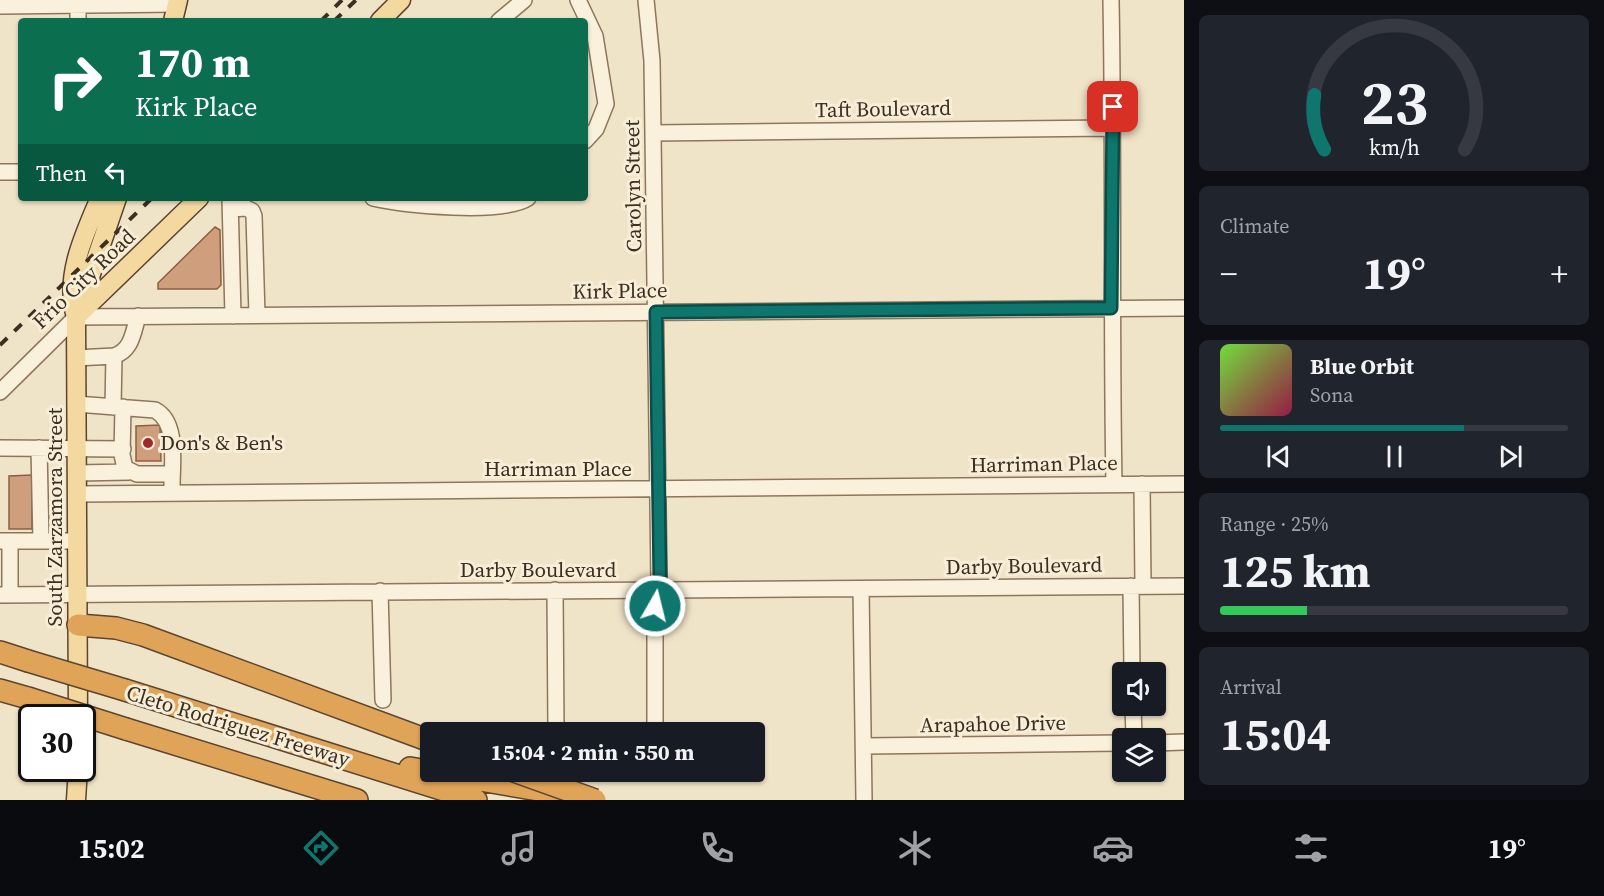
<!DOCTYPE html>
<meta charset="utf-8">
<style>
body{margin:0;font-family:"Source Serif 4",serif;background:#20242c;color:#f1f3f6;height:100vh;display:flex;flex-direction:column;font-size:22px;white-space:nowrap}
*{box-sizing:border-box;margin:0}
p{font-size:20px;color:#9ea1a6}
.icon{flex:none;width:33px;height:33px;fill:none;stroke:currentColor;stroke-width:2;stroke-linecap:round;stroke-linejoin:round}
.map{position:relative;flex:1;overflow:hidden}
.sheet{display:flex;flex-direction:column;gap:15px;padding:15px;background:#0d0f14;width:420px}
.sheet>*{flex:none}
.top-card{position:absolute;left:18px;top:18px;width:570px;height:183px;border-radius:6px;box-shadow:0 2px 4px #0004;background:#0b6e4f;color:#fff;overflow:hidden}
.buttons{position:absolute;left:1112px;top:662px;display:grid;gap:12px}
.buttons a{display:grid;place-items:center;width:54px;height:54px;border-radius:6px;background:#171b24;box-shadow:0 2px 4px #0004;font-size:30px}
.speed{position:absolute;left:18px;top:704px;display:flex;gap:12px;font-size:30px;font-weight:700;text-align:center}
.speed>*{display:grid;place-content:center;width:78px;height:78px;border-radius:50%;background:#171b24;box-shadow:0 2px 4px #0004;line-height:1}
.speed .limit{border:3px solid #111;border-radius:9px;background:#fff;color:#111}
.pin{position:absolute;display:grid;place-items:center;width:51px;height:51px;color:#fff;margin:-26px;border-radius:12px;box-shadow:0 3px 9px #0006}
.me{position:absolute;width:66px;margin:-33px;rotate:8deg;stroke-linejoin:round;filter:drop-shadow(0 0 4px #0008)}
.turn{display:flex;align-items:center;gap:21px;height:126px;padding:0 18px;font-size:27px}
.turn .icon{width:78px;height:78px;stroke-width:2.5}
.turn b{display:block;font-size:42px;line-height:51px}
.then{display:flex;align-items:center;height:57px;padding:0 18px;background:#0003;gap:12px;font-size:22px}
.big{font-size:45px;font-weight:700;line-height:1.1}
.sheet .widget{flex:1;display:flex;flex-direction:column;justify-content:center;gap:9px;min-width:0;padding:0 21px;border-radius:9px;background:#20242c}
.sheet .dial{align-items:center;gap:0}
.dial svg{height:156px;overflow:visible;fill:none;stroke:#363941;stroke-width:7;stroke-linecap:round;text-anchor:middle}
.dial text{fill:#f1f3f6;stroke:none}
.song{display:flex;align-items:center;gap:18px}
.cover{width:72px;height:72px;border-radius:9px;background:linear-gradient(135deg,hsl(100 70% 55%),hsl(340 70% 35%))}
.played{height:6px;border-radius:3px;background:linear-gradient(90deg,#0f766e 70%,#363941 70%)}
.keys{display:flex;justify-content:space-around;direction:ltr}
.heat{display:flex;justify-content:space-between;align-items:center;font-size:33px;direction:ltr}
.charge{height:9px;border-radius:4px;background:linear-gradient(90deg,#34c759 25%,#363941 0)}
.trip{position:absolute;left:420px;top:722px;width:345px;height:60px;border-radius:6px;background:#171b24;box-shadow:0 2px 4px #0004;font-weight:700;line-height:60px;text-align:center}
.tab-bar{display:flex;height:96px;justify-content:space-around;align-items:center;background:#090b0e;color:#9ea1a6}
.tab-bar .icon{width:42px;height:42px}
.tab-bar .on{color:#0f766e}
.tab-bar b{font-size:27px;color:#f1f3f6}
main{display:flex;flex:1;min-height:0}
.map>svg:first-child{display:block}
</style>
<main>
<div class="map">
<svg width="1184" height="800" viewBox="0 0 1184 800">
<rect width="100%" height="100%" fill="#f0e4c8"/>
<path fill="#cf9f7d" stroke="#8d5f41" stroke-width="1.5" d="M215,227l5,3 1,55 -4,4h-59v-6z
M160,425l1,36h-25v-35z
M32,475v54h-23v-53z"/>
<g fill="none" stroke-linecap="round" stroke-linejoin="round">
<defs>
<path id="minor" d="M78,0v21
M578,0l17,36 11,68 -10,25 -11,12
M646,0l6,61 7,519 -4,26v126
M1111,0c3,162 0,323 3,484
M0,6l178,-2
M499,21l25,-21
M653,133l460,-5
M0,172h21
M230,198l3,118
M373,198c31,7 129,17 155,0
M231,209l15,-1 6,3 2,5 3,99
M114,356c18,-6 19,-23 24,-40
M76,358l38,-2 -1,51
M0,392l76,-75 1108,-9
M76,404l79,6c25,13 16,58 17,83
M123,407l-1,48 3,13 12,6h34
M0,448l123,1
M39,448l2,93
M77,473l52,-1
M1142,484l1,102
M77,494l1107,-10
M0,541h78
M10,541v54
M1131,586l1,86
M861,589l3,211
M555,590l1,142
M380,591l3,109
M0,595l1184,-9
M1133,705l1,33
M1155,743l29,-1
M864,746l258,-3
M655,773v-2"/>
<path id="major" d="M173,21l5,-21
M380,21l21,-21
M78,312l39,-114
M76,317l123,-119
M78,717l-2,-400c-12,-40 8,-82 24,-119
M76,800l2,-32"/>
<path id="highway" d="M78,625l38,3 27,7 287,106
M0,652l28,9
M0,690l28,8
M125,690l351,110
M126,729l231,71
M410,768l152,26"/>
</defs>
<use href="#minor" stroke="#8d765c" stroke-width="18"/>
<use href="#major" stroke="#5b4430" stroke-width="21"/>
<use href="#highway" stroke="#5b4430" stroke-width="24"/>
<use href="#minor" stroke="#faf1dc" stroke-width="15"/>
<use href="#major" stroke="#f3d9a0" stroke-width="18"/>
<use href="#highway" stroke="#e0a458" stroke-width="21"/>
<path stroke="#3d2e20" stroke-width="4" stroke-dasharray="10 10" stroke-linecap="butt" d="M321,21l21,-21
M334,21l22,-21
M0,345l152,-147"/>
<defs>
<path id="highway-bridge" d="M28,661l97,29
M28,698l98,31
M514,771l81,29"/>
</defs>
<use href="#highway-bridge" stroke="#5b4430" stroke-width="24" stroke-linecap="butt"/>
<use href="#highway-bridge" stroke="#e0a458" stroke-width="21"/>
</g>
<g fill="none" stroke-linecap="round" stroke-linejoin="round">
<defs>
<path id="route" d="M655,606l5,-26 -4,-268 455,-4 2,-201"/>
</defs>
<use href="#route" stroke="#0a4d48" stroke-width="15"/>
<use href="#route" stroke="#0f766e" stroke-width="10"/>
</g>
<circle fill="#9e2a2b" stroke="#f7eed8" stroke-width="2" cx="148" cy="443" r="6"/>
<g text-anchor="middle" stroke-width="6" stroke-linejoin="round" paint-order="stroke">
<g font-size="21" fill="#3d2e20" stroke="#f7eed8">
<text transform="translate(883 109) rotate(-1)" y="7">Taft Boulevard</text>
<text transform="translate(633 186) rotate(-91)" y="7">Carolyn Street</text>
<text transform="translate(84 279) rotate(-44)" y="7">Frio City Road</text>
<text transform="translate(620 291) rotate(-1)" y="7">Kirk Place</text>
<text transform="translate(1044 464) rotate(-1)" y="7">Harriman Place</text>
<text x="558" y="476">Harriman Place</text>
<text transform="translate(55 517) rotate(-90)" y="7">South Zarzamora Street</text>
<text transform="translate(1024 566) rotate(-1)" y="7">Darby Boulevard</text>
<text x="538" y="577">Darby Boulevard</text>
<text transform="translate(993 724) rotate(-1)" y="7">Arapahoe Drive</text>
<text transform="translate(238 726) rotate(17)" y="7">Cleto Rodriguez Freeway</text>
</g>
<g font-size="21" fill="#3d2e20" stroke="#f7eed8" text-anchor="start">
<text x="160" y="450">Don's &amp; Ben's</text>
</g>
</g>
</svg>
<div class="buttons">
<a><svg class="icon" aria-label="sound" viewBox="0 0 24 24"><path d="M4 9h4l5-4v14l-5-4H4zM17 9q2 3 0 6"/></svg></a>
<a><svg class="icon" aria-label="layers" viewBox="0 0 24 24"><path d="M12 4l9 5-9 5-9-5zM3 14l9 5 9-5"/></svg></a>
</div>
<div class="speed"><div class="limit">30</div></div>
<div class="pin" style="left:1113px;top:107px;background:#d93025"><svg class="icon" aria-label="arrive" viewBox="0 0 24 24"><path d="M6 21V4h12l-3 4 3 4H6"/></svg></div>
<svg class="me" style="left:655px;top:606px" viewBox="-20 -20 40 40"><circle r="17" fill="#0f766e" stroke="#fff" stroke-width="3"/><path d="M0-11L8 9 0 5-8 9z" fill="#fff"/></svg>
<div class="trip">15:04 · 2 min · 550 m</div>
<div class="top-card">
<div class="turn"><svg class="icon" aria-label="right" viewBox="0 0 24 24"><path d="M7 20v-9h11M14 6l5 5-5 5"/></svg><div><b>170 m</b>Kirk Place</div></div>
<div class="then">Then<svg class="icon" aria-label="left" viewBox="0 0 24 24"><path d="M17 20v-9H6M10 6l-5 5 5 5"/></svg></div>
</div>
</div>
<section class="sheet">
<div class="widget dial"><svg viewBox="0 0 100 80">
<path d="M14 69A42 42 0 1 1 86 69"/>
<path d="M14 69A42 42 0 0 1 9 41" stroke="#0f766e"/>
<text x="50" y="56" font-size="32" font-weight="700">23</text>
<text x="50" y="72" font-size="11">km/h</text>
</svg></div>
<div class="widget"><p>Climate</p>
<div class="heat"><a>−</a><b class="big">19°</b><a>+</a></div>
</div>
<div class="widget">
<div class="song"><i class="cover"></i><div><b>Blue Orbit</b><p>Sona</p></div></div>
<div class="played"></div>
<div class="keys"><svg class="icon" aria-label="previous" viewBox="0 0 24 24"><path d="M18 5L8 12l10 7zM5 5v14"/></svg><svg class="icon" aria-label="pause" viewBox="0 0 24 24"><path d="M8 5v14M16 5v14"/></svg><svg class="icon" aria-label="next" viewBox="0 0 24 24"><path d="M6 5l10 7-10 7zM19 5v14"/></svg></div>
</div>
<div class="widget"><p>Range · 25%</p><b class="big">125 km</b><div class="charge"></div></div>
<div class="widget"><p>Arrival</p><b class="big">15:04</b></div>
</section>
</main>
<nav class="tab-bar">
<b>15:02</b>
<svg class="icon on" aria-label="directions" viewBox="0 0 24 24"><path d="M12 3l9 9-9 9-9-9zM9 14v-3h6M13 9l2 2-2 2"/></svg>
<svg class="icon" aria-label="music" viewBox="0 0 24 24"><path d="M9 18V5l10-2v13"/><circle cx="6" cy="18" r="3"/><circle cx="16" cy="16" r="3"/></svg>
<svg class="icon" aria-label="phone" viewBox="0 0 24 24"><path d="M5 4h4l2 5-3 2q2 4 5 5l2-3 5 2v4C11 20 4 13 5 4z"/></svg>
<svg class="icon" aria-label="climate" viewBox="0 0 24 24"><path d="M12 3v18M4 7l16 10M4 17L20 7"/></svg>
<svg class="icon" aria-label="car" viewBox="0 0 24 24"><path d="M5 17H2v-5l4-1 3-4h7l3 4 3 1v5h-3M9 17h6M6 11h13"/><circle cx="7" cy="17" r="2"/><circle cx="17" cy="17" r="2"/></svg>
<svg class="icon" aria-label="filters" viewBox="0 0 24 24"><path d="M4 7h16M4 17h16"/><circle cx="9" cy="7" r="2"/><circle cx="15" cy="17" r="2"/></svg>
<b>19°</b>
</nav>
